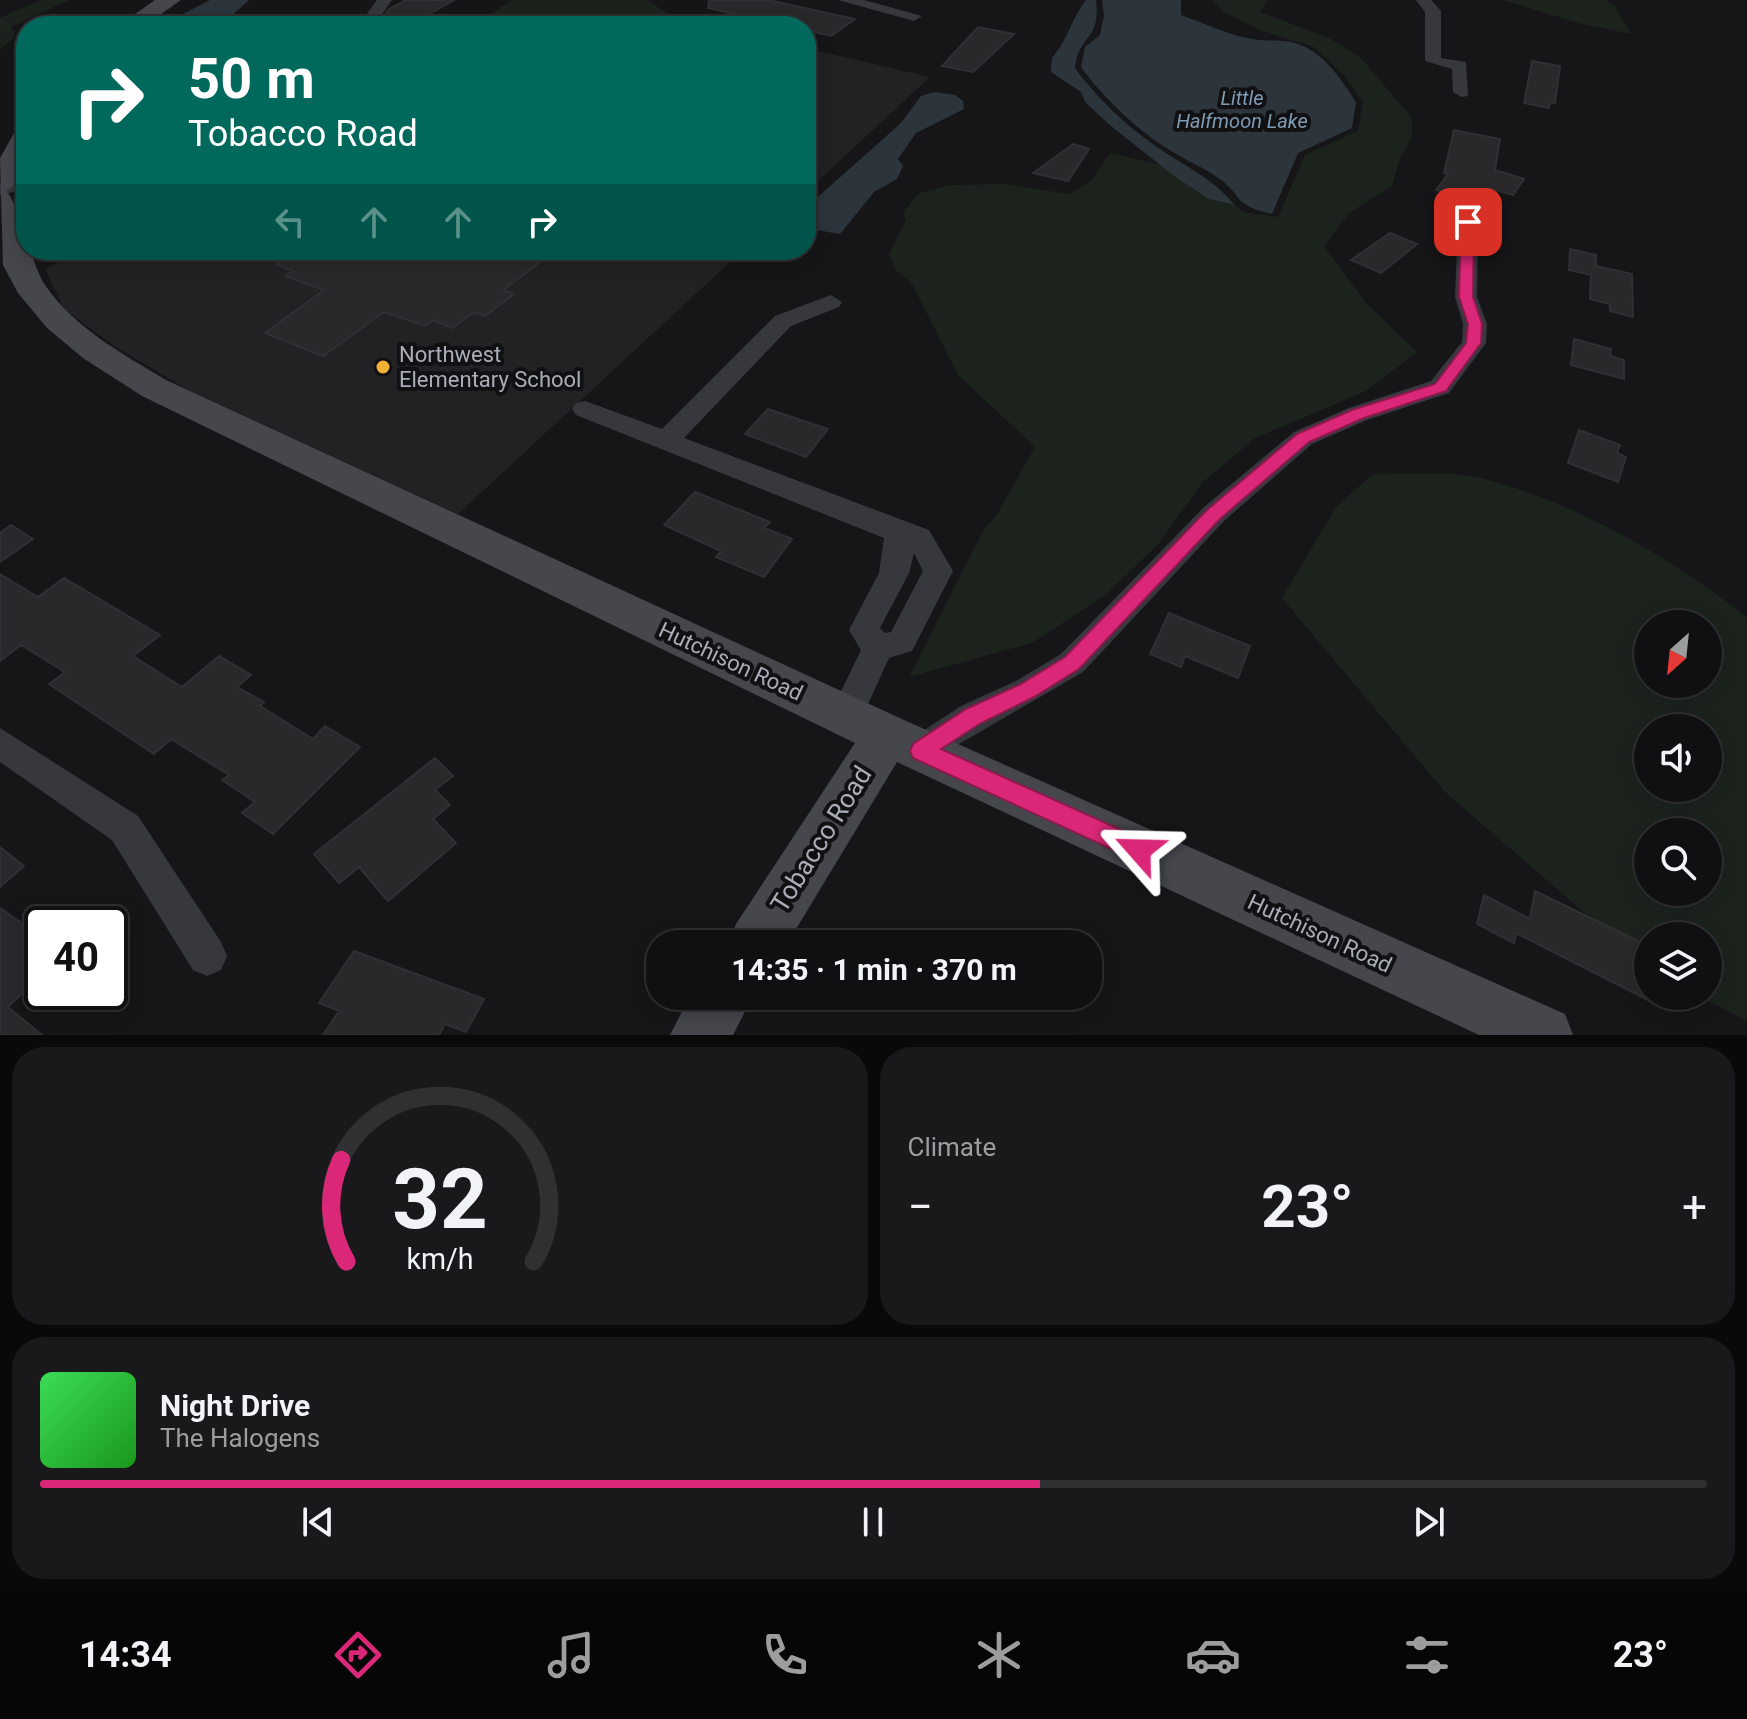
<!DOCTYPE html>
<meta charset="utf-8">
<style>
body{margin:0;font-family:Roboto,sans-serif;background:#19191b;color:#f1f3f6;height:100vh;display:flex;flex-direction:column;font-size:30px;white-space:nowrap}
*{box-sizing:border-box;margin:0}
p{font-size:26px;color:#9c9d9f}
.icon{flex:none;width:44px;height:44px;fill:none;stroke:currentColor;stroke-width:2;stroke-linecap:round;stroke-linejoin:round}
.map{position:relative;height:1035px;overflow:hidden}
.details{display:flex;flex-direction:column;gap:12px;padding:12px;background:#09090a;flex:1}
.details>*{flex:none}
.top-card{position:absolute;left:16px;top:16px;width:800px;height:244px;border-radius:32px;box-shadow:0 4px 20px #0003,0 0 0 2px #303032;background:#00695c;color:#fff;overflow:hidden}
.needle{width:52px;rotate:207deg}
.controls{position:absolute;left:1634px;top:610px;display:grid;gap:16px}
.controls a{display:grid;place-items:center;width:88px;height:88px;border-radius:50%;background:#101012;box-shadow:0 4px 20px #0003,0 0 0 2px #303032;font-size:40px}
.speed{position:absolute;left:24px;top:906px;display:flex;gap:16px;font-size:40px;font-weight:700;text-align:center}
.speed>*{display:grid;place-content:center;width:104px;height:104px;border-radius:50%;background:#101012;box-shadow:0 4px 20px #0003,0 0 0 2px #303032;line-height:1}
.speed .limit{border:4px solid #111;border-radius:12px;background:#fff;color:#111}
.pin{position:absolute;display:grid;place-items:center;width:68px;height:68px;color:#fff;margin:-34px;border-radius:16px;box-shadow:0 4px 12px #0006}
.me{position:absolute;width:88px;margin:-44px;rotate:295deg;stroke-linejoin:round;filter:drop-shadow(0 0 6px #0008)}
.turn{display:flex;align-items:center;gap:28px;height:168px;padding:0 40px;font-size:36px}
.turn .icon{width:104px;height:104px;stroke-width:2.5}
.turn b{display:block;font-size:56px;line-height:68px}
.lanes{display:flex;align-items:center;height:76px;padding:0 40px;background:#0003;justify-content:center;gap:40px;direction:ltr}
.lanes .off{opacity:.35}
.big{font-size:60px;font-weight:700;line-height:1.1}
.details .widget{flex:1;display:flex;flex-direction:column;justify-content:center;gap:12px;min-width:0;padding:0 28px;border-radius:32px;background:#19191b}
.details .dial{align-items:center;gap:0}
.dial svg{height:208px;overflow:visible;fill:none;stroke:#303032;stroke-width:7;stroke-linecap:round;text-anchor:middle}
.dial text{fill:#f1f3f6;stroke:none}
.song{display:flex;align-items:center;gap:24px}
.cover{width:96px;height:96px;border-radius:12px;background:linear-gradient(135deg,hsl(130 70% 55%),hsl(120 70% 35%))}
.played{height:8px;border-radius:4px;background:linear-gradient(90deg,#db2777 60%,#303032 60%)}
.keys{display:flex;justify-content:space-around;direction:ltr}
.heat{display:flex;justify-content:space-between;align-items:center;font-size:44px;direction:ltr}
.details .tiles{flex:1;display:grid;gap:12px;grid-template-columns:1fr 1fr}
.widget:last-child{grid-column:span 2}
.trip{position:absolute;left:646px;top:930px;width:456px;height:80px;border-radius:32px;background:#101012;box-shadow:0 4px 20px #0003,0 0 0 2px #303032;font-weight:700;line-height:80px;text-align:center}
.menu{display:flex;height:128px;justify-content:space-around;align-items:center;background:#060607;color:#9c9d9f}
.menu .icon{width:56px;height:56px}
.menu .selected{color:#db2777}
.menu b{font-size:36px;color:#f1f3f6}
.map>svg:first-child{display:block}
</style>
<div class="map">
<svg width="1747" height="1035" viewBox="0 0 1747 1035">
<rect width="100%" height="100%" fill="#161618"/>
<path fill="#222225" d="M806,48l124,29 -124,115z
M82,250h661l-285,264 -270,-124 -75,-45 -49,-36 -19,-40z"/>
<path fill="#1c231d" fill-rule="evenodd" d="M41,0h28l-58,27 5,9 -16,14v-32z
M512,0h136l20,14v10l-181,2 5,-13z
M1213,0h54l-7,12 71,27 30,19 51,60v19l-12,21 -8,28 -43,27 -25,33 42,57 51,49 -51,39 -111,47 -53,45 -43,60 -52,51 -75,49 -123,34 74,-146 14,-17 38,-67 -77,-72 -47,-93 -15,-12 -7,-16 17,-34 -3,-8 16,-19 32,-8 53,-1 65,10 22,-13 19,-28 51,12 48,34 26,6 8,7 35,5 27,-62 53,-24 5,-29 -20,-28 -29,-27 -54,-17 -37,-18z
M1503,0h103l9,6 16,28 -53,-11z
M1373,474c32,1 72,-4 104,3 94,23 195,80 270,141v403l-49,-25h10v-60h-60v32l-203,-176 -163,-194 54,-91zM1648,624h60v60h-60zM1648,728h60v60h-60zM1648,832h60v60h-60z"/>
<path fill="#2c353c" d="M210,0h39l-29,26h-51l12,-11z
M1086,0h10c5,42 -17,33 -21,68 24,33 57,63 91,85 29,19 45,25 69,52l-26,-6 -35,-23 -63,-50 -26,-24 -4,-10 -30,-20 1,-14c16,-18 19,-39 34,-58z
M1102,0h79v15c23,8 47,20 71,24 14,3 29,0 43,4 28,8 46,36 61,59l-4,26 -54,25 -26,61c-42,-10 -27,-18 -55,-37 -14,-10 -30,-16 -44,-25 -35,-21 -68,-52 -92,-85l4,-20 15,-12 4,-19z
M934,92l21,3 8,6 1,8 -48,24 -18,26 5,7 -6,13 -23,13 -34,42 -30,-5 -4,-5 4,-20 91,-81 20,-27z"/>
<path fill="#29292c" stroke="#303034" stroke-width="2" d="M406,0h48l-46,26h-30l11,-17z
M709,0h59l87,19 -24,17 -25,-6v-4h-19l-79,-18z
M978,27l36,7 -41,38 -31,-6z
M1532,61l28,5 -5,37 -5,-1 -1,6 -25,-5z
M1454,130l46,9 -5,31 29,9 -11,16 -24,-7 -10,15 -43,-13 12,-16 -4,-1z
M1073,144l16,5 -21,32 -35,-8z
M1390,233l27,11 -36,29 -30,-13z
M1570,249l26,6v11l36,8 1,43 -23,-6v-7l-20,-5 1,-24 -22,-5z
M299,250h257l-53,40 11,4 -29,22 -11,-4 -22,16 -19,-8 -8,6 -41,-14 -61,44 -58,-23 59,-43 -39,-14 8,-5 -17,-7z
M1574,339l37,10 -1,7 14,4v19l-53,-14z
M768,409l60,20 -22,28 -61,-23z
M1579,430l41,15 -3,8 9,4 -8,25 -50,-19z
M695,492l75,30 -6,6 28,11 -28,38 -48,-20 5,-6 -57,-26z
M11,525l22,14 -33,23v-29z
M0,574l38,23 26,-19 96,57 -27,21 49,31 37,-31 32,19 -14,12 27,15 -4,4 53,33 12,-13 35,21 -87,87 -31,-21 13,-11 -33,-22 7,-5 -58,-36 -17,15 -105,-70 16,-12 -44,-27 -21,16z
M1169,613l81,33 -12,32 -53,-22 -4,11 -31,-13z
M435,758l18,18 -18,14 15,15 -17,14 23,24 -68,58 -29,-34 -20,16 -25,-29z
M0,847l24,19 -24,21z
M1535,891l113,55v54l-132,-67 -2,10 -37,-19 7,-29 46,24z
M0,908l42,29v37l-34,33 34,28h-42z
M354,951l130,48 -18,33 -21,-8 -6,11h-116l16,-24 -20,-8z"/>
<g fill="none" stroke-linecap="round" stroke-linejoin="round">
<path fill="#37383d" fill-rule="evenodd" d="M377,0h15l-18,26h-16z
M838,0h26l58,16 -8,5z
M1416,0h15l10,11v47l25,4 2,34 -6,1 -9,-5 -1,-23 -27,-8v-49z
M26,177v12l-26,6v-12z
M1468,216l10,6 -1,75 10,27 -1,19 -37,50 -82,27 -55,24 -88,77 -141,151 -162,94 -12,-4 -5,-11 5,-11 52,-34 55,-25 45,-27 143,-147 90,-75 55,-24 82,-27 31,-39 1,-18 -8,-27 3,-75z
M831,295l11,7 -3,5 -48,19 -107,112 245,92 24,41 -41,80 -23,7 -31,68 -12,4 -12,-4 -5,-10 32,-66 -12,-20 30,-57 5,-35 -308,-123 -4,-6 4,-6 9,-2 77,28 113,-113zM914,553l9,18 -32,61 -6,1 -5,-5 29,-55z
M0,728l138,88 83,126 6,14 -6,14 -14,6 -14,-6 -81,-130 -112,-78z"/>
<path fill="#45474d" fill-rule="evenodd" d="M155,0h26l-37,26h-26z
M26,126c0,22 1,53 -20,65 9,4 26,75 39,94 29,43 78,69 121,95l738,340 661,294 8,21h-94l-582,-273 -110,182h-59l8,-20 119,-181 -713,-347 -59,-38 -36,-30 -29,-35 -15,-28 -3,-107 17,-30z
M690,996h63l-20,39h-63z"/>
</g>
<path fill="#db2777" stroke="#8e194d" stroke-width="2" d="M1468,218l6,4 -1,75 9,27 -1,19 -35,48 -82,27 -55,24 -89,77 -141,150 -45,28 -53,26 -40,26 207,93 3,8 -3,8 -9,3 -8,-3 -218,-100 -3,-7 3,-7 53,-35 53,-24 46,-28 142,-147 90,-76 55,-24 83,-26 31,-41 2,-19 -9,-27 2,-75z"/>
<circle fill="#f2b134" stroke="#111113" stroke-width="3" cx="383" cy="367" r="8"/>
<g text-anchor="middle" stroke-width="8" stroke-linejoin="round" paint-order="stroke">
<g font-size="20" font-style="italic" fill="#7f9bb3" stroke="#111113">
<text x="1242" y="105">Little<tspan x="1242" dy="23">Halfmoon Lake</tspan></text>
</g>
<g font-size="22" fill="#a8adb8" stroke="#111113" text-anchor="start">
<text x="399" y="362">Northwest<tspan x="399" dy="25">Elementary School</tspan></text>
</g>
<g font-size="22" fill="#a8adb8" stroke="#111113">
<text transform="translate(731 661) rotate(25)" y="8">Hutchison Road</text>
<text transform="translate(1320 933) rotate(25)" y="8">Hutchison Road</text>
</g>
<g font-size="26" fill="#a8adb8" stroke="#111113">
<text transform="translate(821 839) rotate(-58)" y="9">Tobacco Road</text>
</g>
</g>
</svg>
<div class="controls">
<a><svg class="needle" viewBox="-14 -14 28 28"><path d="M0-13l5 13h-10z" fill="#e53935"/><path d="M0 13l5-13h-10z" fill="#9c9d9f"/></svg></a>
<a><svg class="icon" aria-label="sound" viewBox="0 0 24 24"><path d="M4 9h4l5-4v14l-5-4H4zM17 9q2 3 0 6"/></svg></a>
<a><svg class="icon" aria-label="search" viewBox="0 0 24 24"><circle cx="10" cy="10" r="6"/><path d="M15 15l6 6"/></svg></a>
<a><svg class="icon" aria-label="layers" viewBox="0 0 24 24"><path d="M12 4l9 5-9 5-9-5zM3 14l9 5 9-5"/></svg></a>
</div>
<div class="speed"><div class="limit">40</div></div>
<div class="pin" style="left:1468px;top:222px;background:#d93025"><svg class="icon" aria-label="arrive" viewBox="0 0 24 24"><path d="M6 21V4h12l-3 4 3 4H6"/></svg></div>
<svg class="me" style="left:1139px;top:850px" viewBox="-20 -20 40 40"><path d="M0-17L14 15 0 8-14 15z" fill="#db2777" stroke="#fff" stroke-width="4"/></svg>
<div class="trip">14:35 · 1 min · 370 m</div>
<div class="top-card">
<div class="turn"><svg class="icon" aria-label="right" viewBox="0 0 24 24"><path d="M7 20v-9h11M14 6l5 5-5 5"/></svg><div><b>50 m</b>Tobacco Road</div></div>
<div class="lanes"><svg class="icon off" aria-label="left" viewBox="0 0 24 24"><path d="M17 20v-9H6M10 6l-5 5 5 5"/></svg><svg class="icon off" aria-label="ahead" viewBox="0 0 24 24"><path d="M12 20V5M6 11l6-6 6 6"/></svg><svg class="icon off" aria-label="ahead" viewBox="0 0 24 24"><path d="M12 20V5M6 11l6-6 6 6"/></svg><svg class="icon" aria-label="right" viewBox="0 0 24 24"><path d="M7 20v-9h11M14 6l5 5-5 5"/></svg></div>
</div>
</div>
<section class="details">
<div class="tiles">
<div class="widget dial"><svg viewBox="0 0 100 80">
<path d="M14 69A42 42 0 1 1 86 69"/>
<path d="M14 69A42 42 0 0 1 12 30" stroke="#db2777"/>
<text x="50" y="56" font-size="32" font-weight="700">32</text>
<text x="50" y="72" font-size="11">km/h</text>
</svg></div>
<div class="widget"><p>Climate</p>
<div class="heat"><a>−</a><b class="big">23°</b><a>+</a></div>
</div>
<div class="widget">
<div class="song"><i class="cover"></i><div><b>Night Drive</b><p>The Halogens</p></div></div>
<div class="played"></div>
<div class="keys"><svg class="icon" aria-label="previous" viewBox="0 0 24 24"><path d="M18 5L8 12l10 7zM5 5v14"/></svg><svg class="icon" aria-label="pause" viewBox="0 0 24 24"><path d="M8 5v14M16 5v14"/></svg><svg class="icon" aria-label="next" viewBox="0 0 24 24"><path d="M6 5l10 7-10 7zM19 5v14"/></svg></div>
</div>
</div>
</section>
<nav class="menu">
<b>14:34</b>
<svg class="icon selected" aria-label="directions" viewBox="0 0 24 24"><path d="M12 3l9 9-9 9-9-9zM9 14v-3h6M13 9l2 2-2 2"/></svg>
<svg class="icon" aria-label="music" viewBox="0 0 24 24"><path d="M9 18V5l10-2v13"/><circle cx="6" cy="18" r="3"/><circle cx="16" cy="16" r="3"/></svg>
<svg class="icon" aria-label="phone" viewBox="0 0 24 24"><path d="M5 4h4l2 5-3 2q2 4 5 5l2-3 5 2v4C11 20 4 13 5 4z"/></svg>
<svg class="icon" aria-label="climate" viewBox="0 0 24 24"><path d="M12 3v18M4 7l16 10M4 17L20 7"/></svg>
<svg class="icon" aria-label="car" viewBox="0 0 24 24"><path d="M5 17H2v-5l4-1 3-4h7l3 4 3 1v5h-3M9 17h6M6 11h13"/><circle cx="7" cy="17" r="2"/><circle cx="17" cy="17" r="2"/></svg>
<svg class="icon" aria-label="filters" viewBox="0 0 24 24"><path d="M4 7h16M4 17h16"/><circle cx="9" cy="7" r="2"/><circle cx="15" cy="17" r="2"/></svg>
<b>23°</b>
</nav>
